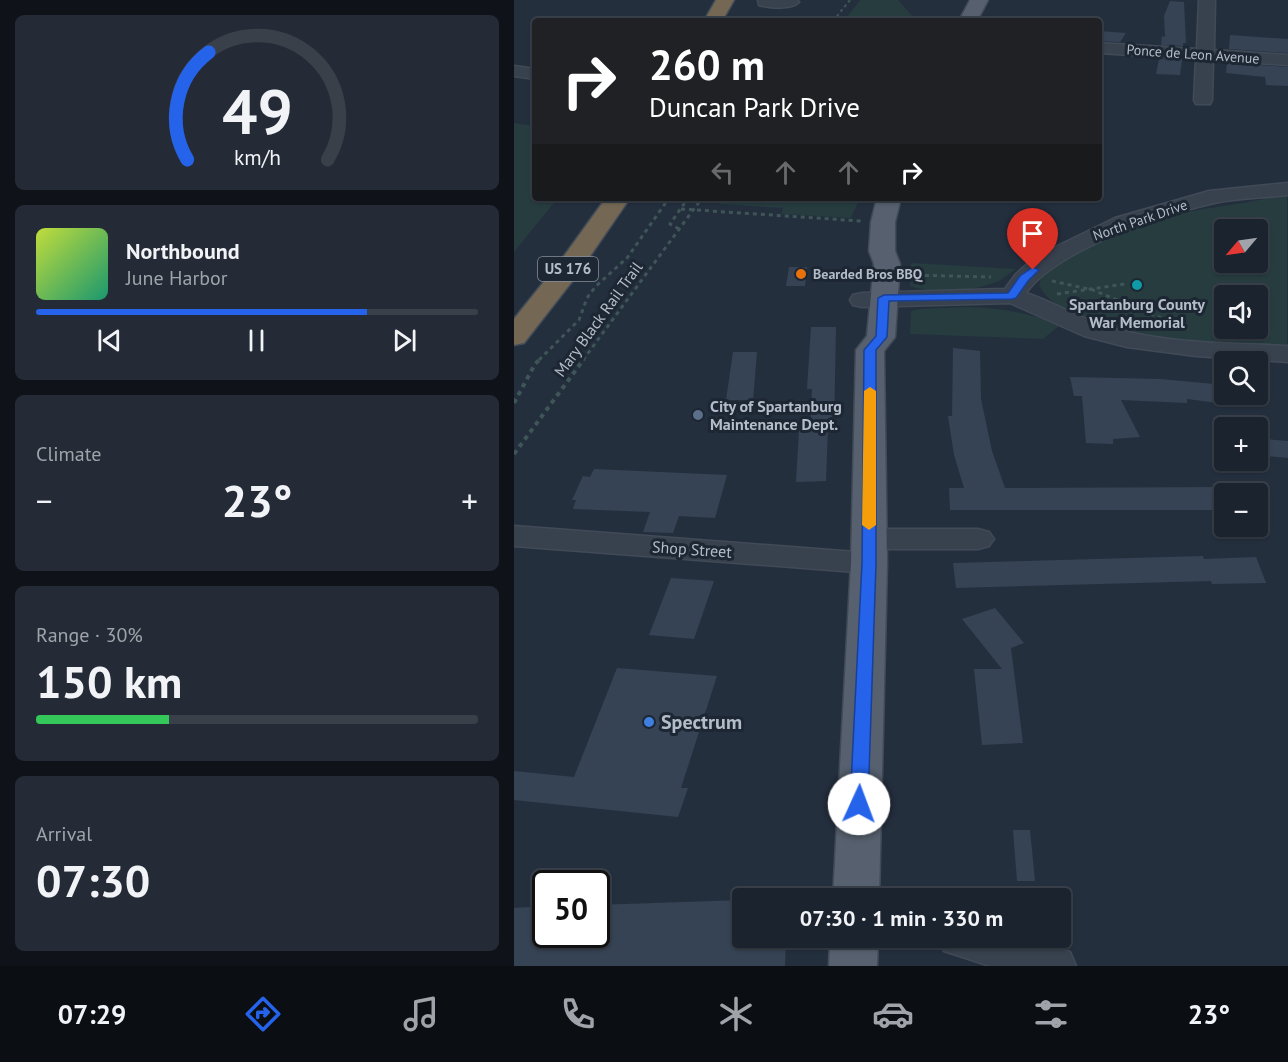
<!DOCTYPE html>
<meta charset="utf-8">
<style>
body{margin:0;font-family:"PT Sans",sans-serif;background:#242b36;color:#f1f3f6;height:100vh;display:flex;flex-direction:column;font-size:22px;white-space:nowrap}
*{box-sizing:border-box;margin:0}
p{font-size:20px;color:#a0a4aa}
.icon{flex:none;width:33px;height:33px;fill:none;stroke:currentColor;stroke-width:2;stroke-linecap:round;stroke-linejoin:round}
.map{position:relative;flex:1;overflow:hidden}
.drawer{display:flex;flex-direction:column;gap:15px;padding:15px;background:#0f1319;width:514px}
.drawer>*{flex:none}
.hud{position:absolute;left:18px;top:18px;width:570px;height:183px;border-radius:6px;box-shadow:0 2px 4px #0004,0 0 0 2px #39404a;background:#202124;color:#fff;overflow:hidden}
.needle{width:39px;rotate:241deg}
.controls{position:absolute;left:700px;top:219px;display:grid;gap:12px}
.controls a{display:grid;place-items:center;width:54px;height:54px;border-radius:6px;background:#1b232e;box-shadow:0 2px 4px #0004,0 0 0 2px #39404a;font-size:30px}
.speed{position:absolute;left:18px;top:870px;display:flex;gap:12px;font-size:30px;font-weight:700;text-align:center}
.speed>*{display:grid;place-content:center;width:78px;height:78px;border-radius:50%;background:#1b232e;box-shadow:0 2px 4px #0004,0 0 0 2px #39404a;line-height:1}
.speed .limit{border:3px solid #111;border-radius:9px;background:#fff;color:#111}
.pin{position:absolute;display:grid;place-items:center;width:51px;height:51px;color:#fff;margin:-62px -26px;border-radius:50% 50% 50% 0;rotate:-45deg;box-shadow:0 0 6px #0007}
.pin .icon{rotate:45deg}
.me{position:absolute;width:66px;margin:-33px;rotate:2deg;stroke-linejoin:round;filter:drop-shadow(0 0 4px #0008)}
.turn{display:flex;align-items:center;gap:21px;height:126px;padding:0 18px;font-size:27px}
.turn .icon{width:78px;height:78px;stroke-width:2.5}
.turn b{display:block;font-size:42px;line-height:51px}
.lanes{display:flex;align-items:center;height:57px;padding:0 18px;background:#0003;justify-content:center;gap:30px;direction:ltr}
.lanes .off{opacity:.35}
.big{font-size:45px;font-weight:700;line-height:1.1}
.drawer .widget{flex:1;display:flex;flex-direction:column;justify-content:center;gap:9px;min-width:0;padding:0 21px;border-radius:9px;background:#242b36}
.drawer .dial{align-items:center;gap:0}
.dial svg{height:156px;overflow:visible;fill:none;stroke:#39404a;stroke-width:7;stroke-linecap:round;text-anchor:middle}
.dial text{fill:#f1f3f6;stroke:none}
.song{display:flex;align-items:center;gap:18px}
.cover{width:72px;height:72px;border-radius:9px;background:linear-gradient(135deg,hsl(70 70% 55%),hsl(160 70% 35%))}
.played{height:6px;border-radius:3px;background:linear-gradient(90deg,#2563eb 75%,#39404a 75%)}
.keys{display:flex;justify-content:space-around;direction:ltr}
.heat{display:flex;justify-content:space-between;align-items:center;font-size:33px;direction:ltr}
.charge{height:9px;border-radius:4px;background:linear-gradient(90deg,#34c759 30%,#39404a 0)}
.trip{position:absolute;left:218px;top:888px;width:339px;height:60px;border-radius:6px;background:#1b232e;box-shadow:0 2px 4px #0004,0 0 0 2px #39404a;font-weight:700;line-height:60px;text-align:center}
.menu{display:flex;height:96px;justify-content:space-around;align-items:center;background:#0b0e12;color:#a0a4aa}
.menu .icon{width:42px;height:42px}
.menu .selected{color:#2563eb}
.menu b{font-size:27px;color:#f1f3f6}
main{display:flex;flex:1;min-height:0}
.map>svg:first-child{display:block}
</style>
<main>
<section class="drawer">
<div class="widget dial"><svg viewBox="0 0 100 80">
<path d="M14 69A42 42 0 1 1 86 69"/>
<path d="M14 69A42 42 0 0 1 25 14" stroke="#2563eb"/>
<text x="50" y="56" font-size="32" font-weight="700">49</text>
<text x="50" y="72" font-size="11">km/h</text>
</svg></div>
<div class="widget">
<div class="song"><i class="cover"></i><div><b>Northbound</b><p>June Harbor</p></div></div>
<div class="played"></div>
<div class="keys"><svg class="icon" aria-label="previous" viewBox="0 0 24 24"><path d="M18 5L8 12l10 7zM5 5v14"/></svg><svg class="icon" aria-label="pause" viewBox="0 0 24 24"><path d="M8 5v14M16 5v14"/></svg><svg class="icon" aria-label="next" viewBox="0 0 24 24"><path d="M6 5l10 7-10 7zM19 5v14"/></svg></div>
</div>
<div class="widget"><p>Climate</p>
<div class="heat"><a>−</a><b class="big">23°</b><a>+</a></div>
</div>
<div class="widget"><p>Range · 30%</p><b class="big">150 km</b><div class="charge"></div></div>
<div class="widget"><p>Arrival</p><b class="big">07:30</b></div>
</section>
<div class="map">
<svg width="774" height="966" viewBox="0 0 774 966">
<rect width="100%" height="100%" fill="#242f3e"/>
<path fill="#263c3f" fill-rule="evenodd" d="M346,0h38l19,21 -70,-4z
M0,123l21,3v72h23l-44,54z
M767,195h6v153c-61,-3 -213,-4 -248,-62l4,-14c40,-23 80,-47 125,-56 38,-9 76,-11 113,-21zM711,230h33v32h-33zM711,296h33v32h-33z
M346,198l-9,20 -70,-4 2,-6 -63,-4 -8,-5z
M397,263l105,6c-7,4 -13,11 -20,13 -25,10 -62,12 -86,4z
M454,307c33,1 61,6 92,18l-17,14 -133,-5 1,-23 9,-2z"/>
<path fill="#364354" d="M656,1l14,1 2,41h-3v3l-22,-1 1,-9 3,1 -1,-21z
M585,31l27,2 -6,9 -21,-1z
M716,35l58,4v14l-59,-4z
M645,59l23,1 -2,15 -24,-1z
M713,63l61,4v19l-22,-1 -1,-8 -39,-4z
M275,267h18l-2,19h-19z
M297,327h25l-2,100h-6l-2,54 -30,1 3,-52h11l2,-41h-5z
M439,348l27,3 1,48 11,52 13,37 220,-1v23h-275l-1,-22h15l-10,-33 -6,-39h4z
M219,352h24l-4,48h-27z
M556,377l90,2 65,6v19l-38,-5v4l-66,-3 19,37 -27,2v5l-27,-1 -4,-47h-8z
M751,439l23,2v17l-22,-2z
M80,469l133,6 -12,43 -36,-2 -6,17 -30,-1 7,-20 -77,-3 3,-9h-4l11,-24 7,1z
M689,556l1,3 52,-2 10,26 -54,1 -1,-3 -255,7 -3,-25z
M157,578l43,3 -20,58 -45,-4z
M481,608l29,35 -13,5 12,95 -41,2 -8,-76h28l-40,-50z
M103,668l100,8 -36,112h7l-10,29 -164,-17v-29l60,6z
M499,830h17l5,51h-18z
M228,900v38h44l-1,28h-271v-58l32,-2v28h50v-29z"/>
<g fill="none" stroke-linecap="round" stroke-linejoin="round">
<defs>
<path id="minor" d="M244,0h39l2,2c-8,8 -29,6 -40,3z
M685,0h16l-1,50 74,5v10l-75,-5 -1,40 -2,4h-14l-2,-4 2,-41 -97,-6v-10l98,6z
M0,66l21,3v10l-21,-3z
M774,183v12c-26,3 -54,3 -78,9 -50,11 -155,47 -184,89 30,10 56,27 86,35 57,16 118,15 176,18v16l-92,-6 -69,-9 -43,-11 -74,-33 -148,4 -9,-2 -3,-5 3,-5 9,-2 143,-4 11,-15 19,-17 80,-39 94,-27z
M0,526l355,27 11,3 5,7 -5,7 -11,3 -355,-27z
M355,529h109l11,3 5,7 -5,7 -11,3h-109l-11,-3 -5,-7 5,-7z
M423,938h85l48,14 6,14h-86l-46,-15z"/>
<path id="major" d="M456,0h18l-11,21h-18z
M363,198h24l-6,24v29l5,13 -5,73 -11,14 3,212 -8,335h-46l18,-335 5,-213 11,-14 7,-72 -5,-13 2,-29z
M316,938h48l-1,28h-48z"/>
<path id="highway" d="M202,0h18l-12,21h-18z
M92,198h24l-53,77 -53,68 -10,2v-26l45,-56z"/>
</defs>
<use href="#minor" stroke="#414a57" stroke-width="3"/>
<use href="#major" stroke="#414a57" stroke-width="3"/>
<use href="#highway" stroke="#434c59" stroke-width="3"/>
<path stroke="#3f5557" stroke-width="2" stroke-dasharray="3 3" stroke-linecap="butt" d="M319,21l17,-21"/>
<path stroke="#3f5557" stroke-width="3" stroke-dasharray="4 4" stroke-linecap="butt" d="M167,209l180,12
M165,229l-9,-5 18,-26
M395,275l82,2
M538,281l41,9 95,39
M543,294l68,-10
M25,360l40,-40 8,-22 8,-11 32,-29 42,-60
M69,360l119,-162"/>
<path stroke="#3f5557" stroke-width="4" stroke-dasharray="4.5 4.5" stroke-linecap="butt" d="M0,403l21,-39 5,-5
M0,454l70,-95"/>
<use href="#minor" fill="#38414e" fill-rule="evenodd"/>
<use href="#major" fill="#56606e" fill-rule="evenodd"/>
<use href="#highway" fill="#746855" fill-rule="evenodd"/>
</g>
<path fill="#2563eb" stroke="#184099" stroke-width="1.5" d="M519,267l6,3 -11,11 -12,17 -4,1 -123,2 -2,36 -11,13v213l-8,241 -2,5 -7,2 -6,-2 -3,-5 12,-241 2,-213 12,-14 2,-38 6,-3 124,-2 12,-17z"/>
<path fill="#f59e0b" d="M356,387l6,4v134l-7,5 -7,-5 2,-134z"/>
<circle fill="#e8710a" stroke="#1d2633" stroke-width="2" cx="287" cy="274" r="6"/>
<circle fill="#0f9aa8" stroke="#1d2633" stroke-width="2" cx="623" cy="285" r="6"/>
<circle fill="#5c6f8a" stroke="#1d2633" stroke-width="2" cx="184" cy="415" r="6"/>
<circle fill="#3f7fe0" stroke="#1d2633" stroke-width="2" cx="135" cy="722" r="6"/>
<g text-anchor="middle" stroke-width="6" stroke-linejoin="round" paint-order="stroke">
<g font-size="14" fill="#b4bcc9" stroke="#1d2633">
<text transform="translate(679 54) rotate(4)" y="5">Ponce de Leon Avenue</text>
<text transform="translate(626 220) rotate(-19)" y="5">North Park Drive</text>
</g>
<g font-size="14" font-weight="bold" fill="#b4bcc9" stroke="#1d2633" text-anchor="start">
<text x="299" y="279">Bearded Bros BBQ</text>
</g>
<rect fill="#1d2633" stroke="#878f9c" stroke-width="1.5" x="24" y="257" width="60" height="24" rx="4.5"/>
<g font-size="15" font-weight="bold" fill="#b4bcc9">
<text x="54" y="274">US 176</text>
</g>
<g font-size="16" font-weight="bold" fill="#b4bcc9" stroke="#1d2633">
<text x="623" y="310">Spartanburg County<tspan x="623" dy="18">War Memorial</tspan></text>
<text x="196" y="412" text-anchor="start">City of Spartanburg<tspan x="196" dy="18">Maintenance Dept.</tspan></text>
</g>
<g font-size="16" fill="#b4bcc9" stroke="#1d2633">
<text transform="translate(84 319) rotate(-54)" y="6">Mary Black Rail Trail</text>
<text transform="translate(178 549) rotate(4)" y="6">Shop Street</text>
</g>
<g font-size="20" font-weight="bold" fill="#b4bcc9" stroke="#1d2633" text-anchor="start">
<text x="147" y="729">Spectrum</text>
</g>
</g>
</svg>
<div class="controls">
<a><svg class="needle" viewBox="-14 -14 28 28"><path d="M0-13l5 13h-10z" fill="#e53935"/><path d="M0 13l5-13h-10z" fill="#a0a4aa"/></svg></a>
<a><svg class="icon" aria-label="sound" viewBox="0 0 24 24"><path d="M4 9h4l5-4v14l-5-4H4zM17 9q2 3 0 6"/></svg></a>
<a><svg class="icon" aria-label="search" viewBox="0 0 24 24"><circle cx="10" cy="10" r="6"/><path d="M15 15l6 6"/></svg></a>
<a>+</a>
<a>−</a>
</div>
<div class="speed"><div class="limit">50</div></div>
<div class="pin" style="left:519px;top:270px;background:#d93025"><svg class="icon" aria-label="arrive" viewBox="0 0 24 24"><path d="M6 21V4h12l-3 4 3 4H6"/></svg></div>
<svg class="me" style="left:345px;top:804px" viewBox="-20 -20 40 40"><circle r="19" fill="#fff"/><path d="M0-13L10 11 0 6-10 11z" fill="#2563eb"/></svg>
<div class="trip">07:30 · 1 min · 330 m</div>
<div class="hud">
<div class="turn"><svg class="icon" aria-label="right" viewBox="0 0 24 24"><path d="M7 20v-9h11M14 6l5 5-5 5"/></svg><div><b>260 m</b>Duncan Park Drive</div></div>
<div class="lanes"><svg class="icon off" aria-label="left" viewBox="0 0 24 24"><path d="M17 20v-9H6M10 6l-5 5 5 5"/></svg><svg class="icon off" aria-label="ahead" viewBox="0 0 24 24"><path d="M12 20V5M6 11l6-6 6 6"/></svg><svg class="icon off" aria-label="ahead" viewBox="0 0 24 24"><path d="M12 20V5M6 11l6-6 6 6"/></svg><svg class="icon" aria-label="right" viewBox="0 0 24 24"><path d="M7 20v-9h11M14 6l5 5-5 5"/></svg></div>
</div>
</div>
</main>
<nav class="menu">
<b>07:29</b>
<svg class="icon selected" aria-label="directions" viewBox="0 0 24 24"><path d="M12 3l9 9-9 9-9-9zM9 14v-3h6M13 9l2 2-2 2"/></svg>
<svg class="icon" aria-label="music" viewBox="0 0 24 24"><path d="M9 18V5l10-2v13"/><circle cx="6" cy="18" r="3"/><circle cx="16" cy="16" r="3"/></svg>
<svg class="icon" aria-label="phone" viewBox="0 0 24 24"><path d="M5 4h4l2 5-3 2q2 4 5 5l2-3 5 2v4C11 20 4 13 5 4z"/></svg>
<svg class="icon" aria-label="climate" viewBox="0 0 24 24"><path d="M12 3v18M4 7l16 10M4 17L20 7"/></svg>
<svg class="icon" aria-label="car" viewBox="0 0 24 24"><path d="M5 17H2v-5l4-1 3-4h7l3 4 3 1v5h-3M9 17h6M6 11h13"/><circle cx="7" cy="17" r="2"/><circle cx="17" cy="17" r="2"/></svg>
<svg class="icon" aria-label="filters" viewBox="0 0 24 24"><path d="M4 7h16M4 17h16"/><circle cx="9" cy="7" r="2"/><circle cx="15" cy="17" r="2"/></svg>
<b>23°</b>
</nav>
